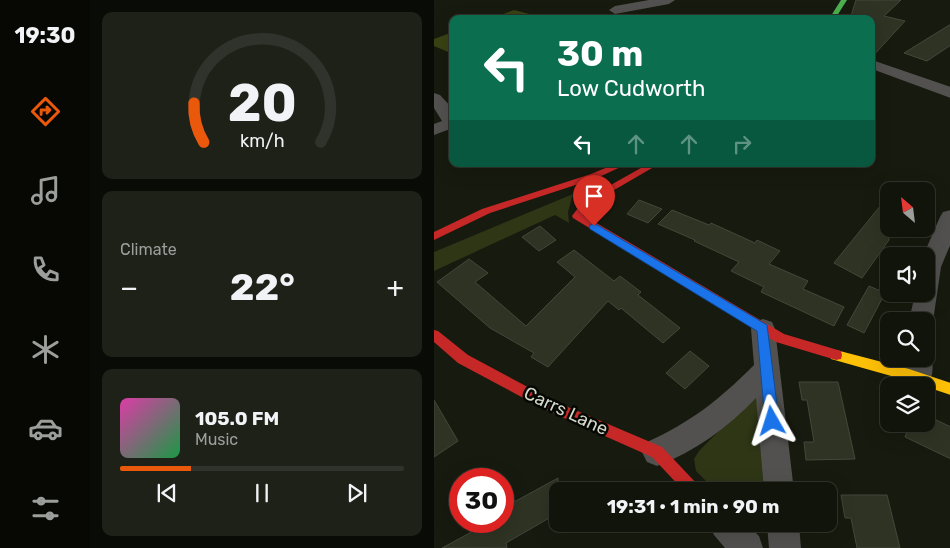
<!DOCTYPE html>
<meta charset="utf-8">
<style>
body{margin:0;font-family:Rubik,sans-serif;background:#1e2118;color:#f1f3f6;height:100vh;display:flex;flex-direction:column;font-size:19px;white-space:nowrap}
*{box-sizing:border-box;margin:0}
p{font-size:16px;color:#9c9e9c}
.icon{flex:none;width:28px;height:28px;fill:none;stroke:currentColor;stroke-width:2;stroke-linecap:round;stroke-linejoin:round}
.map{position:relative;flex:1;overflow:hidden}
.side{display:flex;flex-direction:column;gap:12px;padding:12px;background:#090b06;width:344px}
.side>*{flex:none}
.guide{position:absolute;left:15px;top:15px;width:426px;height:152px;border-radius:10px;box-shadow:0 5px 20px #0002,0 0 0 1px #30332b;background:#0b6e4f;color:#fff;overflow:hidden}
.needle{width:32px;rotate:332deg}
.buttons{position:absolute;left:446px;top:182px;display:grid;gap:10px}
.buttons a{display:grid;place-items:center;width:55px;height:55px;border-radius:10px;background:#11140a;box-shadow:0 5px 20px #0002,0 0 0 1px #30332b;font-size:25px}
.speed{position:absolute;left:15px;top:468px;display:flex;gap:10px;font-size:25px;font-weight:700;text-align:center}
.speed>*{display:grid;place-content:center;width:65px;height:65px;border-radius:50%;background:#11140a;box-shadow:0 5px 20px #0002,0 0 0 1px #30332b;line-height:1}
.speed .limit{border:8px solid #d22;background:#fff;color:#111}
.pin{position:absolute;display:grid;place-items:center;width:42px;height:42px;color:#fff;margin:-51px -21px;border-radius:50% 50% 50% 0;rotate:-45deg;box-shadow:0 0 5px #0007}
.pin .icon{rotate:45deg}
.me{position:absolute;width:55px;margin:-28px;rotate:354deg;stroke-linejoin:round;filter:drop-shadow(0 0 4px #0008)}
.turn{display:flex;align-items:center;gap:18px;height:105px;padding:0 25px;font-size:22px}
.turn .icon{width:65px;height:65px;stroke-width:2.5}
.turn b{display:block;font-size:35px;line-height:42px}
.lanes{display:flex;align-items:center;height:48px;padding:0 25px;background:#0003;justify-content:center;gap:25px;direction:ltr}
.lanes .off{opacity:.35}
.big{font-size:38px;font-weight:700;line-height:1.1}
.side .tile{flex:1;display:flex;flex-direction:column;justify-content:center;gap:8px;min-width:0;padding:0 18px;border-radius:10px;background:#1e2118}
.side .dial{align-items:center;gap:0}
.dial svg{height:130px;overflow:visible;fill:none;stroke:#30332b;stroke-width:7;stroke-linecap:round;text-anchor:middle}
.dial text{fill:#f1f3f6;stroke:none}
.song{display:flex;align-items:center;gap:15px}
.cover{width:60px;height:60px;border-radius:8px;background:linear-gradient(135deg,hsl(320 70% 55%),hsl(140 70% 35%))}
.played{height:5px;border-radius:2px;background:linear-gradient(90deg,#ea580c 25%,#30332b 25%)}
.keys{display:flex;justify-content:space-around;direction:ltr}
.heat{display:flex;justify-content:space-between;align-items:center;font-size:28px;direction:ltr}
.trip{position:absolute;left:115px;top:482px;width:288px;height:50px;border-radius:10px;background:#11140a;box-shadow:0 5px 20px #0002,0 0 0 1px #30332b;font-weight:700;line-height:50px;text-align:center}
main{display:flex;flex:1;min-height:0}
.tabs{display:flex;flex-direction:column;width:90px;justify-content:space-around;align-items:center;background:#070804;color:#9c9e9c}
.tabs .icon{width:35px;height:35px}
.tabs .active{color:#ea580c}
.tabs b{font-size:22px;color:#f1f3f6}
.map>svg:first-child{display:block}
</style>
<main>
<nav class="tabs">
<b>19:30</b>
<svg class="icon active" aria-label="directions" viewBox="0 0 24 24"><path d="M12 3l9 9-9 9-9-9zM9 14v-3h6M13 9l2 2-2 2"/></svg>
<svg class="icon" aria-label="music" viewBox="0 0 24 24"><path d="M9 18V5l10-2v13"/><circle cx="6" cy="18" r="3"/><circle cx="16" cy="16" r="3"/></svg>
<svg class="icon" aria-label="phone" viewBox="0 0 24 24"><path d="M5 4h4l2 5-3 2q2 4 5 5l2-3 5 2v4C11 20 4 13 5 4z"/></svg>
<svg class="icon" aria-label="climate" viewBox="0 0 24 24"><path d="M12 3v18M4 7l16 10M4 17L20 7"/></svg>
<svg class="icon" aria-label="car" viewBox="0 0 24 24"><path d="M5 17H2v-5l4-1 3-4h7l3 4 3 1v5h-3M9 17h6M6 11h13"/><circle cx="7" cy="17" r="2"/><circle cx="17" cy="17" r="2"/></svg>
<svg class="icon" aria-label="filters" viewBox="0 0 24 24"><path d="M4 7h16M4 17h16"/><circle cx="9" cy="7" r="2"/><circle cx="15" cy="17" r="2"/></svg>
</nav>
<section class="side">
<div class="tile dial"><svg viewBox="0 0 100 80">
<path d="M14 69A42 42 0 1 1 86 69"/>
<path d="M14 69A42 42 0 0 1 8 45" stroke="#ea580c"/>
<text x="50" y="56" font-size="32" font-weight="700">20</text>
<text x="50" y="72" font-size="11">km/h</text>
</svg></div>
<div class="tile"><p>Climate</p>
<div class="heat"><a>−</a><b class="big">22°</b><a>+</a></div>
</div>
<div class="tile">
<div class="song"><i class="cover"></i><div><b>105.0 FM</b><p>Music</p></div></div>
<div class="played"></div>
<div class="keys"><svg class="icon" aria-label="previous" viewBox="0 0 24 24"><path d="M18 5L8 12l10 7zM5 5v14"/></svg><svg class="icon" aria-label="pause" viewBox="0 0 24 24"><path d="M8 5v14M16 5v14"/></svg><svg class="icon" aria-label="next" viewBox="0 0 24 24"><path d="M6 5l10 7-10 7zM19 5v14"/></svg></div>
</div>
</section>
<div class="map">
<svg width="517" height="548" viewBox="0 0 517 548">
<rect width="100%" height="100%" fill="#171a0e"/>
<path fill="#2e3616" d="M139,194l-5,18 1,11 -14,-8 -121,56v-19z
M322,394l8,97h-48l-20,-20 -2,-12 5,-8z"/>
<path fill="#384213" d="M80,10l35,9h-59z
M19,32v22l-19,-8v-7z"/>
<path fill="#2f3323" stroke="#44473c" d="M422,0h45l-17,16 21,5 -33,36v-38h-22z
M517,24v21l-24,16 -23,-8z
M455,195v45l-27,38 -28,-15z
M205,200l23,9 -14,14 -21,-9z
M238,210l37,15 2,-2 44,20 2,-3 23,11 -11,13 39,17 -5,8 41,18 -10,19 -73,-34 3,-5 -33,-16 8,-9 -45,-21 1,-1 -37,-16z
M106,226l16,14 -17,11 -17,-14z
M140,250l40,31 6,-5 21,16 -3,3 42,33 -17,15 -42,-35 -2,2 -11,-9 -60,66 -17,-10 3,-4 -44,-25 -53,-46 32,-23 19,14 -13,9 51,44 49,-49 -18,-15z
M435,286l16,7 -21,40 -17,-8z
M256,351l19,15 -24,23 -19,-16z
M365,382h39l17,77 -49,1 -2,-18h10l-7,-42h-5z
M0,400l24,41 -24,16z
M492,415l25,12v32l-46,-22 5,-13h16z
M124,478v35l-52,30 1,5h-65l50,-27h11v-13z
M407,495h46l13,53h-43l-6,-30h-6z"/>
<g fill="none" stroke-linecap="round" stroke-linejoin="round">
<path fill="#52514f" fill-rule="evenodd" d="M215,0h26l-6,4 -54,10 -6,-4 6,-4z
M438,60l79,27v11l-79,-29z
M0,93l6,2 13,14v19l-19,7v-11l8,-3 -8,-13z
M517,210v33l-10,24 -8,54 -3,7 -4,1v-8h-17l6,-27h11v-38h-3l17,-39 3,-5z
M329,319l9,3 3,7 19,162h-30l-8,-93c-29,30 -60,53 -99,68l-10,-4 -5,-10 5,-10c44,-20 72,-42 107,-77l-3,-36 3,-7z
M492,351c9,9 8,23 2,34h-18l-4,-8v-18h20z
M275,524h38l12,12 4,12h-38l-11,-13z
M333,524h32l2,24h-32z"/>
<path fill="#4caf50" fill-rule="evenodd" d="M407,0h6l-12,19h-6z"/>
<path fill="#ffc107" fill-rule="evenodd" d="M402,350l73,19 42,14v12l-42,-14 -78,-22 -1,-4 1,-4z"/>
<path fill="#c62828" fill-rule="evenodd" d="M181,164h12l-30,14 -107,35 -56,27v-8l48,-23 109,-35z
M214,164h11l-69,40 -7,11 201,119 57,17 1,4 -1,4 -5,1 -60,-18 -203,-124 -1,-2 12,-16z
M0,330l4,1 30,24 86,46 108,46 37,39 3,5h-18l-32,-34 -108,-48 -86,-46 -24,-21z"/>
</g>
<path fill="#1a73e8" stroke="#114b97" d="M160,223l173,102 12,96 -2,5 -5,2 -5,-2 -2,-5 -8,-90 -167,-102 -1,-3z"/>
<g text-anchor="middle" stroke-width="5" stroke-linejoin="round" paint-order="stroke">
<g font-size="18" fill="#d4d8cb" stroke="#050702">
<text transform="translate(132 411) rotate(25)" y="6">Carrs Lane</text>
</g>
</g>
</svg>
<div class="buttons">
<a><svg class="needle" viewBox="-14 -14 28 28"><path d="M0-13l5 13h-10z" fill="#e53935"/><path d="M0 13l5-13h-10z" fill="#9c9e9c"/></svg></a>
<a><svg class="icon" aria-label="sound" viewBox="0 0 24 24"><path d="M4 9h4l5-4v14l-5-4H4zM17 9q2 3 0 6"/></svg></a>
<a><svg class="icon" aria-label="search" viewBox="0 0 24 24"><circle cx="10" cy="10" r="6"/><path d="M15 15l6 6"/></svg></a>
<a><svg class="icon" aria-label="layers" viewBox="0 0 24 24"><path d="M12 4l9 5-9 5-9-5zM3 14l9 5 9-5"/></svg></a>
</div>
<div class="speed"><div class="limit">30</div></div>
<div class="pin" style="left:160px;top:226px;background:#d93025"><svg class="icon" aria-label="arrive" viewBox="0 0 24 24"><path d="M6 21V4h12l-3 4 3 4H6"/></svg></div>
<svg class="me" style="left:338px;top:421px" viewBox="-20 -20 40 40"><path d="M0-17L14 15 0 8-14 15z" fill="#1a73e8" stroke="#fff" stroke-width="4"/></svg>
<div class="trip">19:31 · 1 min · 90 m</div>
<div class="guide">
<div class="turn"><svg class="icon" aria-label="left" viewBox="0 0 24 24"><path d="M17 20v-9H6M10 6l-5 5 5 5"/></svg><div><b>30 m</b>Low Cudworth</div></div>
<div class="lanes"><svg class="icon" aria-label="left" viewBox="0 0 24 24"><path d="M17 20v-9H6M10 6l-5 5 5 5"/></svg><svg class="icon off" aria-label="ahead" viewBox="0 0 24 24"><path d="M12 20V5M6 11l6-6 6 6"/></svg><svg class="icon off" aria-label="ahead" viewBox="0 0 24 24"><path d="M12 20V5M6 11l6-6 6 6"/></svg><svg class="icon off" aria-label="right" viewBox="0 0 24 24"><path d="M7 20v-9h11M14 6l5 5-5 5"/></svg></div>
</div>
</div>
</main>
